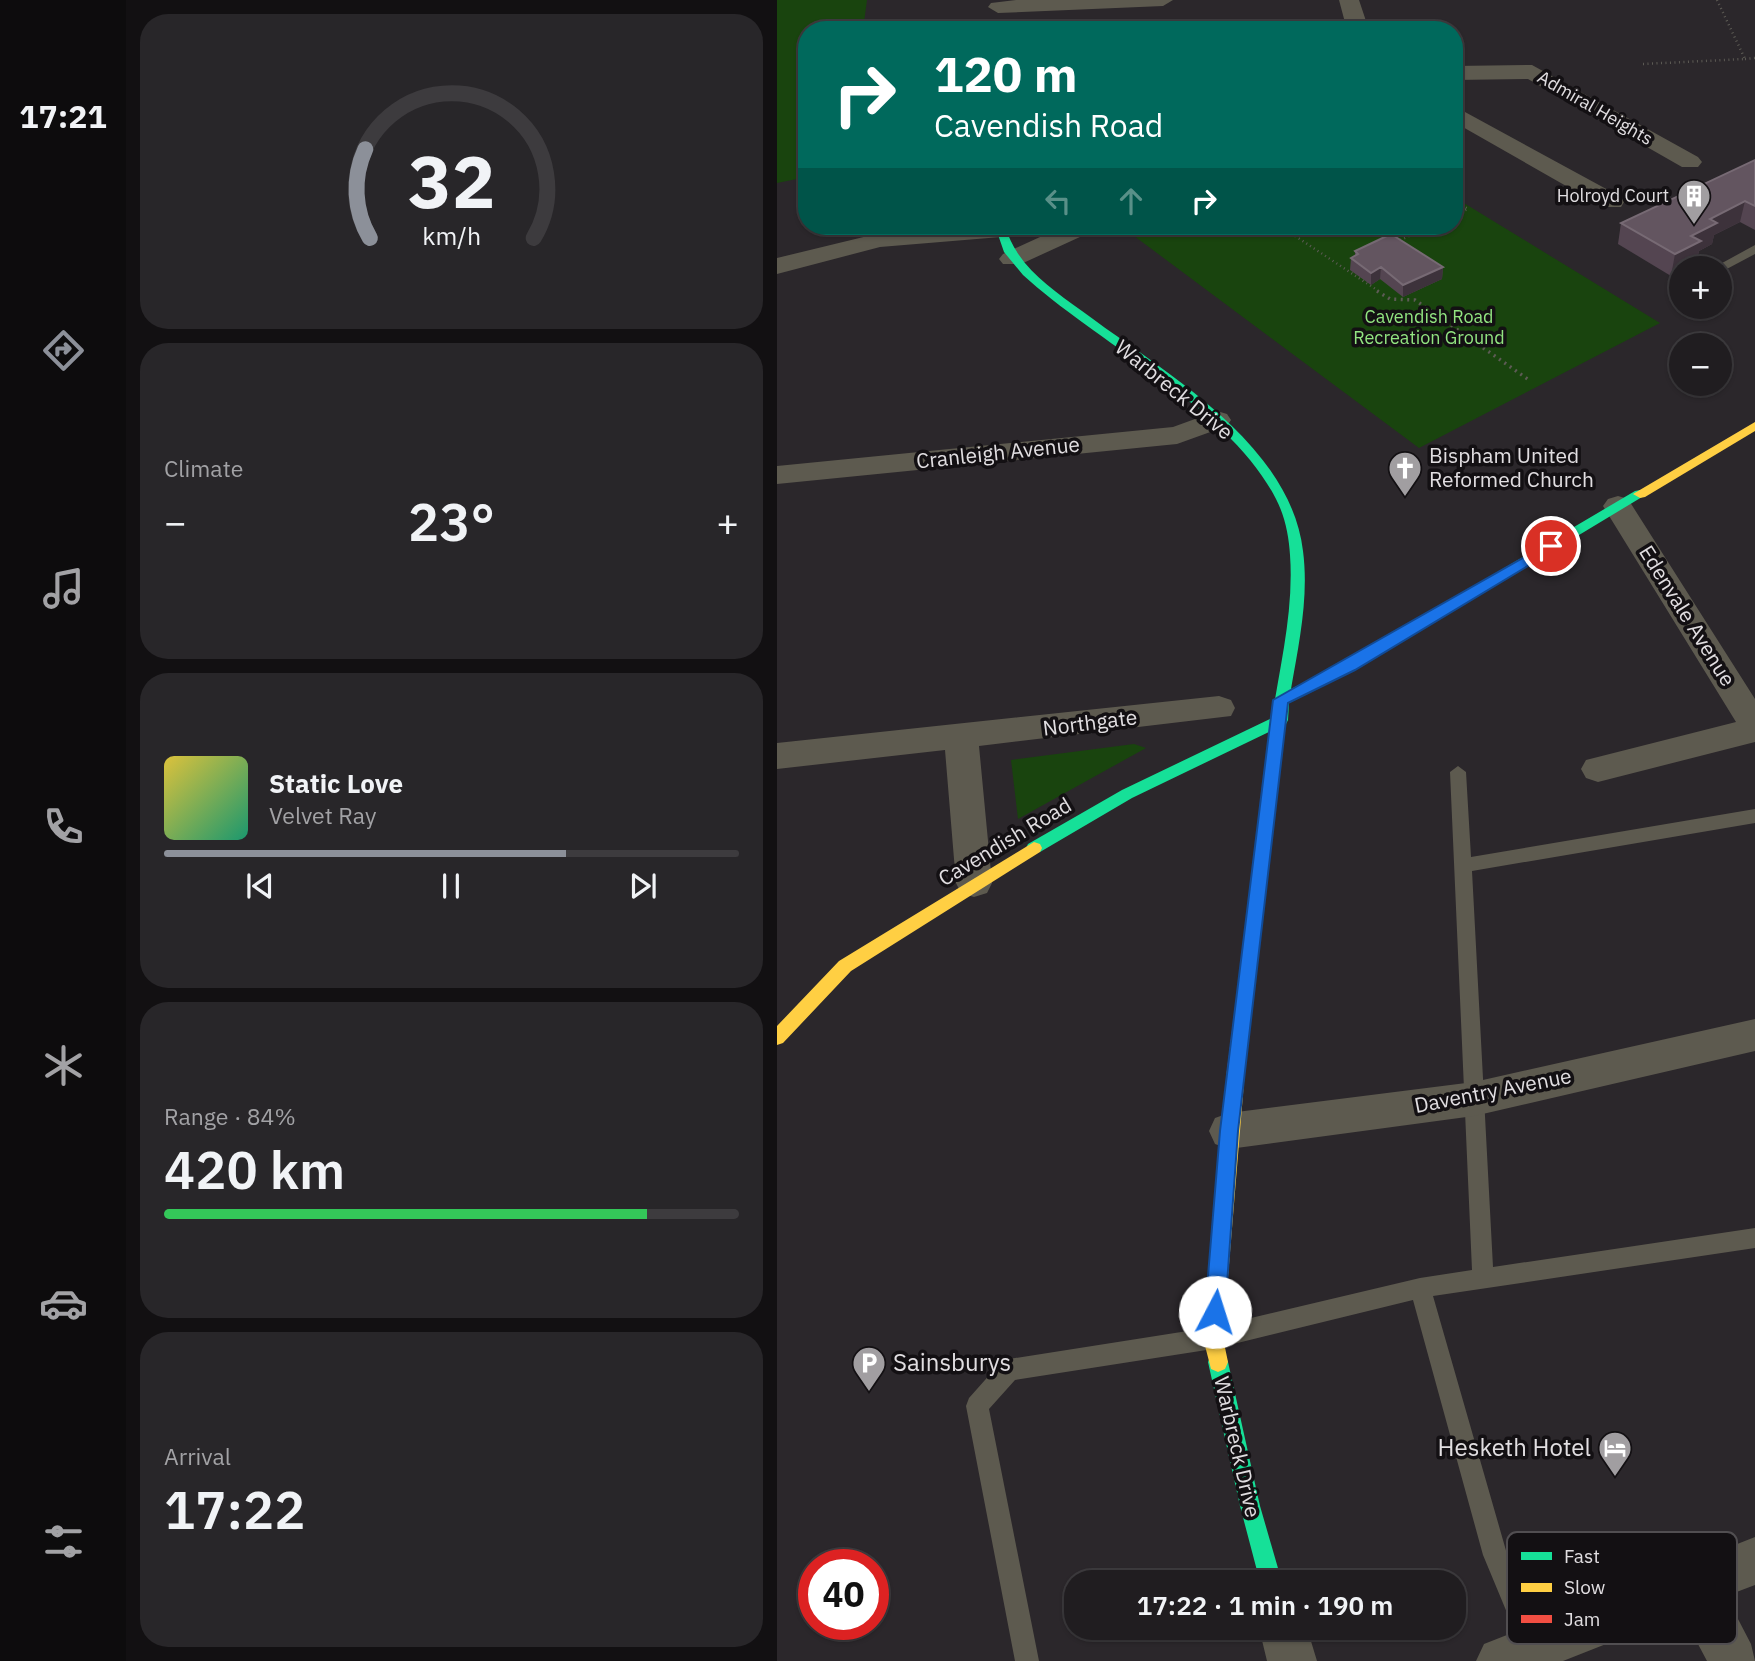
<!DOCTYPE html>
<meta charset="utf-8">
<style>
body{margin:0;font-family:"IBM Plex Sans",sans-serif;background:#282629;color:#f1f3f6;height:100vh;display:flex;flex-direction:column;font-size:26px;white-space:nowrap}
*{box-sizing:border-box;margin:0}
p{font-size:23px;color:#a2a2a5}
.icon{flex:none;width:38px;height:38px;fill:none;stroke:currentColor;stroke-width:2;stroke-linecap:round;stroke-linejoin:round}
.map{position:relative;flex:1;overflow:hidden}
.panel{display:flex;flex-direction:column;gap:14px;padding:14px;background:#121012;width:651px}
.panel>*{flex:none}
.guide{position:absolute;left:21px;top:21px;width:665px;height:214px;border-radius:28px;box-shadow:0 2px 5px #0004,0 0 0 2px #3d3b3e;background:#00695c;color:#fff;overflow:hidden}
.buttons{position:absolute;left:892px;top:256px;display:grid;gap:14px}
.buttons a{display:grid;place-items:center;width:63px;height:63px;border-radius:50%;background:#201d20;box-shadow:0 2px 5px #0004,0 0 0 2px #3d3b3e;font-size:35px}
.speed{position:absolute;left:21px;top:1549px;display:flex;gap:14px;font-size:35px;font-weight:700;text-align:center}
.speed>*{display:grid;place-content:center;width:91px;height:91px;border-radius:50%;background:#201d20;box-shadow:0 2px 5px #0004,0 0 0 2px #3d3b3e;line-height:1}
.speed .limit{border:10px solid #d22;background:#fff;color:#111}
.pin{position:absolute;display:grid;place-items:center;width:60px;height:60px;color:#fff;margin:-30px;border:4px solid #fff;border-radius:50%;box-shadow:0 2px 7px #0007}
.me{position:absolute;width:77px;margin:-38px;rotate:5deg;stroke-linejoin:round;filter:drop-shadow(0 0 5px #0008)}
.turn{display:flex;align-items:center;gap:24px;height:147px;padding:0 21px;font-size:32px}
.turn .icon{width:91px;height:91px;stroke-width:2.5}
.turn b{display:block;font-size:49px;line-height:60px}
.lanes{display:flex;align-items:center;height:66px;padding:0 21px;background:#0003;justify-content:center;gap:35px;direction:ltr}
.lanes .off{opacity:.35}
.big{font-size:52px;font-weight:600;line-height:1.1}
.panel .tile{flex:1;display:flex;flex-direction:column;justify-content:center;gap:10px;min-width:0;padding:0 24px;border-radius:28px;background:#282629}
.panel .dial{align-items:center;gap:0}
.dial svg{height:182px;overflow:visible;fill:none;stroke:#3d3b3e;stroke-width:7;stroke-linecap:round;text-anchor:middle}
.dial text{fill:#f1f3f6;stroke:none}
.song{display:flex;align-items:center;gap:21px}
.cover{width:84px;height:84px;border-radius:10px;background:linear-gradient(135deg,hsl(50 70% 55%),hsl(160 70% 35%))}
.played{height:7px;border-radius:4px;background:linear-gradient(90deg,#8c9099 70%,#3d3b3e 70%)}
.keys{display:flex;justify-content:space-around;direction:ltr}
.heat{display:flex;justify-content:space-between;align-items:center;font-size:38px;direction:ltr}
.charge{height:10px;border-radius:5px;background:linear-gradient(90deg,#34c759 84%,#3d3b3e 0)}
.trip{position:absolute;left:287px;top:1570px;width:402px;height:70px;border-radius:28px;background:#201d20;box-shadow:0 2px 5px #0004,0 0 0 2px #3d3b3e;font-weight:600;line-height:70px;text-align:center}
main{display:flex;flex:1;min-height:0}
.menu{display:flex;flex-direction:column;width:126px;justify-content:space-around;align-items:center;background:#0d0c0d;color:#a2a2a5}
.menu .icon{width:49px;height:49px}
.menu .on{color:#8c9099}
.menu b{font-size:32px;color:#f1f3f6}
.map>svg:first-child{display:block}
</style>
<main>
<nav class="menu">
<b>17:21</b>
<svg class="icon on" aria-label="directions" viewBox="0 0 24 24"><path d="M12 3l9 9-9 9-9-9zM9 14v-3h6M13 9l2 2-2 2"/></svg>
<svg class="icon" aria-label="music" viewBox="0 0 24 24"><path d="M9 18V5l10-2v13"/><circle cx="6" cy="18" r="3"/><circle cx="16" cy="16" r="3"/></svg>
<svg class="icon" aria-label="phone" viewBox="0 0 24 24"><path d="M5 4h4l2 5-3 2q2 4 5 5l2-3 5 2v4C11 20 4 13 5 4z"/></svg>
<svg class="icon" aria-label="climate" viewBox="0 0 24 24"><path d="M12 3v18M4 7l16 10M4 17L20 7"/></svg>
<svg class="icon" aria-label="car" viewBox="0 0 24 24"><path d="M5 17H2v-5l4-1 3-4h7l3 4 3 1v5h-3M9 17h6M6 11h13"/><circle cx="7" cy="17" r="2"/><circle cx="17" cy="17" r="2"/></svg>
<svg class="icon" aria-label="filters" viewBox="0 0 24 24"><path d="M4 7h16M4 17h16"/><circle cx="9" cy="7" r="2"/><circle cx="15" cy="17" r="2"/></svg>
</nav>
<section class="panel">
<div class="tile dial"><svg viewBox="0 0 100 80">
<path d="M14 69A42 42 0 1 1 86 69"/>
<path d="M14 69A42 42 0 0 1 12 30" stroke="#8c9099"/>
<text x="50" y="56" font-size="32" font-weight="700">32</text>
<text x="50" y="72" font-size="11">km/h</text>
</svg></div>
<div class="tile"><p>Climate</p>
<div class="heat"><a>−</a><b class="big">23°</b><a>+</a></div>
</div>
<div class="tile">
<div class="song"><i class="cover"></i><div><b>Static Love</b><p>Velvet Ray</p></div></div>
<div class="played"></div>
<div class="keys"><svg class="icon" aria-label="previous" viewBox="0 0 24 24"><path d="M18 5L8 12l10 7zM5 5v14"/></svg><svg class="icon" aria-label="pause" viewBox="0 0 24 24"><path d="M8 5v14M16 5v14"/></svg><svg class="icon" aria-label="next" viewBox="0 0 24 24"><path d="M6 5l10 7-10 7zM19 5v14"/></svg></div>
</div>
<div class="tile"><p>Range · 84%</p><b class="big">420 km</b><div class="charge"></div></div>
<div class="tile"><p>Arrival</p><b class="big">17:22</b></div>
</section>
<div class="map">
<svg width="978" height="1661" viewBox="0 0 978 1661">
<rect width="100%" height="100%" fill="#2b272b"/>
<path fill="#19440e" d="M0,0h90l-4,30h-56v147l-30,6z
M677,197l206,126 -241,125 -293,-218 9,-4h319z
M357,744l12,4 -128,71 -7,-59z"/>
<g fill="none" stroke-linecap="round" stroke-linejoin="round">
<path stroke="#5d5b55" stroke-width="2.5" stroke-dasharray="1 3.5" stroke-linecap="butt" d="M968,59l10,-1
M866,64l102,-5 -28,-59
M677,201l14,8 -14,6
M503,226l100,66
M619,242l35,-16"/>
<path stroke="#5d5b55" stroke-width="3.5" stroke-dasharray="2 4.5" stroke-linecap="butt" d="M600,291l13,8 25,1 114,80"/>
<path fill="#5d5a4f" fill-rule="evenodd" d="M978,245v9l-32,17 -10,-3z
M681,766l8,6 5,85 284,-48v14l-283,48 21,396 262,-39v20l-322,48 74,258 39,93 -3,9 -9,3 -9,-3 -42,-101 -70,-255 -200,49 -198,31 -26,29 50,252h-24l-49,-255 3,-8 32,-36 8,-3 204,-32 207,-49 52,-8 -22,-498z"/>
<path fill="#5d5a4f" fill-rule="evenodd" d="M396,0l-10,6 -165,7 -10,-6 3,-4 25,-3z
M562,0h20l10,30h-22z
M755,65l166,92 4,5 -4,5h-16l-154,-88 -74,1v-14z
M677,106l167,91 3,5 -3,5h-18l-149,-85z
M186,226h47l3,4 -3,5 -9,2 -121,10 -103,27v-16l103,-25z
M287,226h32l-3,5 -72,33h-18l-4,-5 4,-5z
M440,411l10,3 4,6 -4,6 -50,18 -400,40v-18l396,-39z
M841,496l10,3 127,200v43l-157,40 -12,-4 -5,-9 5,-9 150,-38 -133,-216 5,-7z
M442,696l12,4 4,8 -4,8 -252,30 13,137 -5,10 -13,4 -13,-4 -5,-10 -11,-133 -168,19v-26z
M978,1019v32l-281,65 -245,33 -14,-5 -6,-13 6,-13 14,-5 245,-31z
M978,1537v48l-29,11 25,48 4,17h-48l-25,-47 -119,47h-87l8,-17z
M482,1628h48l10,33h-50z"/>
<path fill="#16e098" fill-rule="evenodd" d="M218,226h10c12,40 44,61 77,85 80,60 208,131 221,240 6,46 -4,92 -12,138l54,-27 290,-171 5,-1 7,4 -292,176 -66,33 -1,17 -5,10h-10l-141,68 -92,54h-12l-2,-4 2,-4 94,-54 150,-72c8,-53 22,-108 18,-163 -1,-18 -5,-39 -14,-56 -44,-89 -180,-157 -253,-224l-19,-23z
M441,1352l7,3 3,7 32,144 22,76h-22l-20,-76 -32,-144 3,-7z"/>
<path fill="#ffcf43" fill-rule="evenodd" d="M978,422v9l-110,66 -5,1 -7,-4z
M257,842l6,2 2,4 -2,4 -189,119 -68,72 -6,2v-19l62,-65z
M459,1062l6,3 3,5 -22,268 5,24 -3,7 -7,3 -7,-3 -8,-31 24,-268 3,-5z"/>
<path fill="#f24e42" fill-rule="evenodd" d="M501,720l7,6 -40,344 -3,5 -6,3 -6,-3 -3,-5 44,-344z"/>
</g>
<path fill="#544551" d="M978,160v70l-15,-8 -26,13 -2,9 -13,7 -3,12 -10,5h-4l-11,8 -53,-32 3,-21z
M578,251l88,16 -1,12 -39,18 -23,-18 -9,6 -21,-15 1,-12 4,-2z"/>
<path fill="#3d323b" d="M968,201l-5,21 -26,13 -2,9 -13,7 -3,12 -10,5h-4v2l-11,6 4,-22 16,-18 19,-17z
M604,267l-1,12 -9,6v-12z
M666,267l-1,12 -39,18v-12z"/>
<path fill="#635560" stroke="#776a74" stroke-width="2" d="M978,160v46l-10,-5 -35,18 7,4 -26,13 10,5 -26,13 -54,-31z
M614,234l52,33 -40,18 -22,-18 -10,6 -20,-15 7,-4 -3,-3z"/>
<path fill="#1a73e8" stroke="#114b97" stroke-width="2" d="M774,542l7,4 -2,3 -201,121 -67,33 -50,428 -13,181 -3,6 -7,3 -7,-3 -3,-6 15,-181 53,-431z"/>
<defs>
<symbol id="building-pin" viewBox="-11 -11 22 30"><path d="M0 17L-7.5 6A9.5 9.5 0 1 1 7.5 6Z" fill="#a19ea1" stroke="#131013"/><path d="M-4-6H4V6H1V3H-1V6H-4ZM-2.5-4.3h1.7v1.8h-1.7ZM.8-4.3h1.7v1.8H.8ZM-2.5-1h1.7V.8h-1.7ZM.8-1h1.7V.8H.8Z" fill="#fff"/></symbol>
<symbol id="church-pin" viewBox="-11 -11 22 30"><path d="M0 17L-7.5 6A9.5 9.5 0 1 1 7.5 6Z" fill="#a19ea1" stroke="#131013"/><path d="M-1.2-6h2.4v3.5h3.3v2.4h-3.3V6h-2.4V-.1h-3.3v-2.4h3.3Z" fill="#fff"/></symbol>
<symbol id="parking-pin" viewBox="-11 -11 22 30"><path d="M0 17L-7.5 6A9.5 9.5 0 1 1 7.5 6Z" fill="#a19ea1" stroke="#131013"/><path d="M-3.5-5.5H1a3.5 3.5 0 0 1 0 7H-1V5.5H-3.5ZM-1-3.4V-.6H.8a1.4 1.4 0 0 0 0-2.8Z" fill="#fff"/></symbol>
<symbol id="hotel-pin" viewBox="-11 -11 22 30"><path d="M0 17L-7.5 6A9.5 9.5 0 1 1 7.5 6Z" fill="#a19ea1" stroke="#131013"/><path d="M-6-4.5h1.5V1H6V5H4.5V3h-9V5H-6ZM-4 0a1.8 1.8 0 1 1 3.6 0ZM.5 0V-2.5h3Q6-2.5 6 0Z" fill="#fff"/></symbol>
</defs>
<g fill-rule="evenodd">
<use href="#building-pin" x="898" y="177" width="38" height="52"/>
<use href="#church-pin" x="609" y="449" width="38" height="52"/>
<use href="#parking-pin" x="73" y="1344" width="38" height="52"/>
<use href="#hotel-pin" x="819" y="1429" width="38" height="52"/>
</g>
<g text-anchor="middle" stroke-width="7" stroke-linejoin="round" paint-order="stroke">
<g font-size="18" fill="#e1dee1" stroke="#131013">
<text transform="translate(818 108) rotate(30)" y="6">Admiral Heights</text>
</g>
<g font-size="18" fill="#e1dee1" stroke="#131013" text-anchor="end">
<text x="892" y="202">Holroyd Court</text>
</g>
<g font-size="18" fill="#92e581" stroke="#131013">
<text x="652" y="323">Cavendish Road<tspan x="652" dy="21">Recreation Ground</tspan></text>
</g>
<g font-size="21" fill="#e1dee1" stroke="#131013">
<text transform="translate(397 390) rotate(39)" y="7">Warbreck Drive</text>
<text transform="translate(221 453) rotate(-6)" y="7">Cranleigh Avenue</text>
<text transform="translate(910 616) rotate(58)" y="7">Edenvale Avenue</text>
<text transform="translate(313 723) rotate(-7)" y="7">Northgate</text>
<text transform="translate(228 842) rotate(-31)" y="7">Cavendish Road</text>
<text transform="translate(716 1091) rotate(-11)" y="7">Daventry Avenue</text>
<text transform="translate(460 1447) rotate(77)" y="7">Warbreck Drive</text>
</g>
<g font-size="21" fill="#e1dee1" stroke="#131013" text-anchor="start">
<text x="652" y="463">Bispham United<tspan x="652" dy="24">Reformed Church</tspan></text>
</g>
<g font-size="24" fill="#e1dee1" stroke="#131013" text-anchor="start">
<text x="116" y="1371">Sainsburys</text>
<text x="814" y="1456" text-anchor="end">Hesketh Hotel</text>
</g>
</g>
<rect x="730" y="1532" width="230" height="112" rx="10" fill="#131013" stroke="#514e51" stroke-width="2"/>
<rect x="744" y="1552" width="31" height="8" fill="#16e098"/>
<rect x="744" y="1583" width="31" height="9" fill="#ffcf43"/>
<rect x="744" y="1615" width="31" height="8" fill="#f24e42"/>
<g font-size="19" fill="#e1dee1">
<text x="787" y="1563">Fast</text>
<text x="787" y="1594">Slow</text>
<text x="787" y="1626">Jam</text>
</g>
</svg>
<div class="buttons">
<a>+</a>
<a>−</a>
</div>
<div class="speed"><div class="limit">40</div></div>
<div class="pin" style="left:774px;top:546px;background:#d93025"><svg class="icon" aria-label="arrive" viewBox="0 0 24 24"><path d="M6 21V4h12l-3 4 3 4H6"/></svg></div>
<svg class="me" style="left:438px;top:1312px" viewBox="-20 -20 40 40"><circle r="19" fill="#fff"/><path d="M0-13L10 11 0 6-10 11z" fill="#1a73e8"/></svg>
<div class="trip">17:22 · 1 min · 190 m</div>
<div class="guide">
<div class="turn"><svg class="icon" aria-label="right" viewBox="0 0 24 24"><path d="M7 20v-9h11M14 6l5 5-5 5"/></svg><div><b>120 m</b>Cavendish Road</div></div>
<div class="lanes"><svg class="icon off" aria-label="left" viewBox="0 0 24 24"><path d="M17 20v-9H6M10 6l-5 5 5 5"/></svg><svg class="icon off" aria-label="ahead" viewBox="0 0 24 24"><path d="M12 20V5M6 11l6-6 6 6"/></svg><svg class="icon" aria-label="right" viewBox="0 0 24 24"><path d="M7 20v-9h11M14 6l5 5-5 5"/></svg></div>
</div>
</div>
</main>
